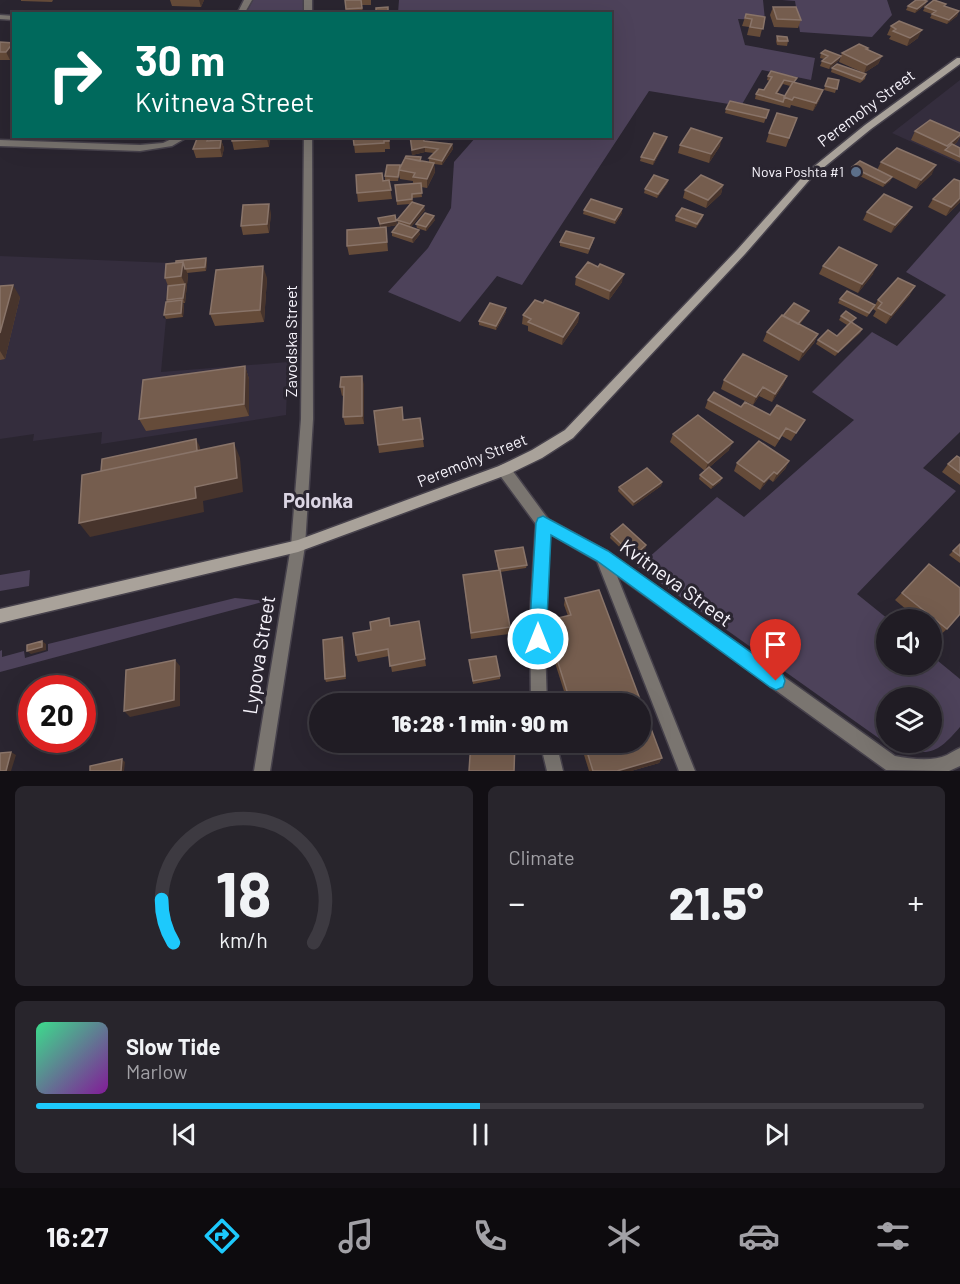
<!DOCTYPE html>
<meta charset="utf-8">
<style>
body{margin:0;font-family:Barlow,sans-serif;background:#28252c;color:#f1f3f6;height:100vh;display:flex;flex-direction:column;font-size:22px;white-space:nowrap}
*{box-sizing:border-box;margin:0}
p{font-size:20px;color:#a2a1a6}
.icon{flex:none;width:33px;height:33px;fill:none;stroke:currentColor;stroke-width:2;stroke-linecap:round;stroke-linejoin:round}
.map{position:relative;height:771px;overflow:hidden}
.sheet{display:flex;flex-direction:column;gap:15px;padding:15px;background:#120f14;flex:1}
.sheet>*{flex:none}
.guide{position:absolute;left:12px;top:12px;width:600px;height:126px;border-radius:0px;box-shadow:0 6px 24px #0002,0 0 0 2px #3d3a41;background:#00695c;color:#fff;overflow:hidden}
.fabs{position:absolute;left:876px;top:609px;display:grid;gap:12px}
.fabs a{display:grid;place-items:center;width:66px;height:66px;border-radius:50%;background:#201c24;box-shadow:0 6px 24px #0002,0 0 0 2px #3d3a41;font-size:30px}
.speed{position:absolute;left:18px;top:675px;display:flex;gap:12px;font-size:30px;font-weight:700;text-align:center}
.speed>*{display:grid;place-content:center;width:78px;height:78px;border-radius:50%;background:#201c24;box-shadow:0 6px 24px #0002,0 0 0 2px #3d3a41;line-height:1}
.speed .limit{border:9px solid #d22;background:#fff;color:#111}
.pin{position:absolute;display:grid;place-items:center;width:51px;height:51px;color:#fff;margin:-62px -26px;border-radius:50% 50% 50% 0;rotate:-45deg;box-shadow:0 0 6px #0007}
.pin .icon{rotate:45deg}
.me{position:absolute;width:66px;margin:-33px;rotate:0deg;stroke-linejoin:round;filter:drop-shadow(0 0 4px #0008)}
.turn{display:flex;align-items:center;gap:21px;height:126px;padding:0 24px;font-size:27px}
.turn .icon{width:78px;height:78px;stroke-width:2.5}
.turn b{display:block;font-size:42px;line-height:51px}
.big{font-size:45px;font-weight:800;line-height:1.1}
.sheet .widget{flex:1;display:flex;flex-direction:column;justify-content:center;gap:9px;min-width:0;padding:0 21px;border-radius:9px;background:#28252c}
.sheet .dial{align-items:center;gap:0}
.dial svg{height:156px;overflow:visible;fill:none;stroke:#3d3a41;stroke-width:7;stroke-linecap:round;text-anchor:middle}
.dial text{fill:#f1f3f6;stroke:none}
.song{display:flex;align-items:center;gap:18px}
.cover{width:72px;height:72px;border-radius:9px;background:linear-gradient(135deg,hsl(150 70% 55%),hsl(290 70% 35%))}
.played{height:6px;border-radius:3px;background:linear-gradient(90deg,#1dc9fc 50%,#3d3a41 50%)}
.keys{display:flex;justify-content:space-around;direction:ltr}
.heat{display:flex;justify-content:space-between;align-items:center;font-size:33px;direction:ltr}
.sheet .tiles{flex:1;display:grid;gap:15px;grid-template-columns:1fr 1fr}
.widget:last-child{grid-column:span 2}
.trip{position:absolute;left:309px;top:693px;width:342px;height:60px;border-radius:30px;background:#201c24;box-shadow:0 6px 24px #0002,0 0 0 2px #3d3a41;font-weight:800;line-height:60px;text-align:center}
.menu{display:flex;height:96px;justify-content:space-around;align-items:center;background:#0d0b0e;color:#a2a1a6}
.menu .icon{width:42px;height:42px}
.menu .selected{color:#1dc9fc}
.menu b{font-size:27px;color:#f1f3f6}
.map>svg:first-child{display:block}
</style>
<div class="map">
<svg width="960" height="771" viewBox="0 0 960 771">
<rect width="100%" height="100%" fill="#2a2530"/>
<path fill="#342d3d" d="M960,80v84l-68,-31z
M0,256l171,7 -8,55 3,1 -5,53 127,-10 -2,53 -185,29 1,-12 -69,9 1,-7 -34,5z"/>
<path fill="#4d425a" fill-rule="evenodd" d="M253,0h51v13h-58z
M399,0h364l2,20 -27,-1 7,26 70,13 -4,22 -49,-10 -21,36 -92,-15 -127,194 -25,-9 -37,46 -72,-30 40,-44 23,-40 3,-46 22,-25 134,-1v-122l-212,-1z
M782,0h105l5,15 -20,22 -72,-5 -5,-31z
M960,211v221l-37,36 33,23 -99,103 31,25 -2,45h46v-8l28,23v48c-24,28 -30,28 -66,22l-256,-182 79,-70 27,20 110,-97 -42,-28 60,-60 25,14 49,-51 -40,-23zM886,698h46v44h-46z
M30,570l-1,16 -29,5v-16z
M235,598l31,3 -266,71v-21l2,-1v7l22,-6 1,7 23,-7v-7z"/>
<g fill="none" stroke-linecap="round" stroke-linejoin="round">
<defs>
<path id="lane" d="M543,517l5,2 2,4 -6,94 3,87h-16l-1,-87 6,-94 2,-4z
M602,550l5,1 88,220h-16l-84,-215 2,-5z
M540,742h16l7,29h-16z"/>
<path id="street" d="M244,0h8l-8,14h-7z
M304,0h8v14h-8z
M0,15l14,1v4l-14,-1z
M178,136h11l-17,10 -32,5 -140,-5v-6l140,5 23,-2z
M304,136h8l1,283 -8,127 -35,225h-16l37,-225 10,-127z
M504,464l5,2 39,53 59,32 288,205c16,3 37,6 52,-1 4,-2 8,-5 13,-7v18l-11,5 -63,-1 -289,-209 -59,-34 -39,-53 -2,-4 2,-4z"/>
<path id="secondary" d="M957,58h3v6l-89,65 -59,48 -67,77 -172,184 -31,20 -33,16 -211,78 -298,71v-14l298,-69 201,-74 33,-16 33,-20 172,-180 69,-77 59,-48z"/>
</defs>
<use href="#lane" stroke="#47424c" stroke-width="3"/>
<use href="#street" stroke="#47424c" stroke-width="3"/>
<use href="#secondary" stroke="#47424c" stroke-width="3"/>
<use href="#lane" fill="#7a7570" fill-rule="evenodd"/>
<use href="#street" fill="#7a7570" fill-rule="evenodd"/>
<use href="#secondary" fill="#a9a29a" fill-rule="evenodd"/>
</g>
<path fill="#654b39" fill-rule="evenodd" d="M21,0h32l-1,2 -31,-1z
M170,0h34l-3,7 -29,-1z
M345,0h26v5h-9l1,9h-17z
M927,1l-2,4 -10,8 -9,-3 2,-4z
M946,4l-1,2 14,5 -2,5 -10,8 -17,-6 2,-4 -9,-3 2,-4z
M773,7l28,13 -3,8 -24,-1 -4,-12z
M746,14l19,3 -5,20 -13,-2 2,-8 -7,-1z
M891,26l27,12 -11,8 -18,-7 2,-3 -4,-1z
M777,36l11,5 -1,5 -10,-1 -1,-4z
M0,42l13,1 -3,17h-10z
M867,49l15,7 -4,8 -14,9 -25,-11 3,-9z
M821,53l18,7 -10,9 -9,-3 2,-5 2,-2 -4,-1z
M832,68l34,6 -1,5 -5,4 -29,-11z
M768,76l27,6 25,17 -7,12 -22,-6 -1,3 -35,-9 1,-5 8,-4 6,-9 -3,-1zM783,84l7,2 -5,10 -8,-2z
M828,78l11,2 -4,13 -11,-3z
M726,109l43,1 -5,13 -39,-10z
M797,118l-11,29 -20,-5 3,-9z
M915,131l45,2v4l-3,5 -3,3 6,3v14l-49,-22z
M198,136h23l-1,4h1l3,8 -2,9 -26,1 -3,-9z
M270,136l-1,11 -35,3 -2,-9z
M389,136l1,13h-5v3l-30,1 -1,-8z
M410,136l14,5 28,3 1,5 -11,16 -8,-1 1,8 -8,16 -6,-1 1,10 -10,1 1,4 12,8 -14,17 9,7 -7,9 -21,-7v-4l6,-8 -1,-4 13,-16 -13,1 -2,-20 18,-1v-3l-13,-2 -1,-4 -1,6h-9l3,18 -34,3 -1,-9 26,-12h2v-5l15,-8 22,-7 7,1v-4l5,-5 -9,-1 -13,3z
M667,137l-1,4 -13,24 -13,-4 1,-4z
M680,145l40,1 -11,17 -31,-10z
M881,162l51,12 -16,15 -24,-12 -2,4 -7,6 -32,-15 1,-5 25,3z
M668,180l-1,4 -10,14 -13,-5 1,-4z
M723,185l-2,9 -15,14 -23,-10 2,-8z
M933,199l27,3 -14,14 -18,-9z
M912,207l-5,8 -16,18 -28,-13 4,-8z
M584,210l38,3 -7,11 -32,-10z
M271,213l-2,20 -26,2 -2,-9z
M703,215l-1,4 -6,9 -21,-7 1,-5z
M378,218l18,3 1,4 -11,2 2,24 -39,4 -2,-9 33,-19z
M435,220l-9,11 -9,-3 -1,-4z
M560,242h33l-5,12 -28,-8z
M206,258l1,4 -1,9 -19,2 1,2 -3,28h-2l1,2 -1,12 -17,2 -2,-4 3,-13v-2l1,-14 -3,-8z
M823,266l50,8 -15,19 -39,-19z
M598,267l24,15 -13,18 -34,-15 1,-8z
M267,278l-3,44 -49,4 -5,-12z
M0,286l20,11 -15,62 -5,1z
M910,295l-24,29 -13,-8 3,-5 -3,-2 -6,8 -29,-14 2,-4 35,6 3,-5z
M543,303l36,10 -1,9 -16,23 -34,-14v-5l-6,-2 1,-9z
M506,308v4l-10,18 -17,-5v-4z
M807,315l-7,9 18,10 -4,9 -15,18 -36,-20 4,-9 16,-16z
M841,316l13,6 -2,1 10,6 -2,4 -25,23 -19,-12 2,-4 19,-4 10,-11 -8,-5z
M245,366l4,13v37l-103,15 -7,-12z
M787,376l-4,9 -11,17 -13,-6 -6,9 -32,-16 3,-9z
M364,384v40l-19,1 -2,-8 1,-22 -2,1 -2,-9z
M708,400l33,7 29,8 35,5 -14,21 -9,-5 -7,11 -70,-39z
M420,418l4,29 -45,6 -1,-8 25,-25z
M673,434l56,16 -24,21 -35,-29z
M960,458v27l-18,-13 6,-8z
M789,461l-4,8 -12,13 -4,-3 -9,11 -26,-19 3,-8z
M700,475l22,3 -2,4 -9,7 -12,-10z
M662,482l-1,4 -28,20 -15,-15 1,-4z
M611,534l35,11 -1,4 -12,11 -23,-22z
M960,544v19l-11,-8z
M495,551l32,14 -1,3 -26,4 10,55 -1,7 -38,5 -8,-64 35,-5z
M929,564l18,65 -8,7 -7,-7v-9h-13l-24,-20z
M599,590l63,168 -3,5 -28,8h-42l-9,-29h60v-38h-72l-24,-76 1,-7 23,-5 -4,-11 1,-7z
M419,621l7,45 -34,6 -3,-16 -31,6 -2,-7 35,-29z
M342,637l2,3 2,39 -20,3 -1,-3z
M470,664l30,12v3l-27,5z"/>
<path fill="#47342c" d="M199,0h5l-3,7z
M927,1l-2,4 -10,8 2,-4z
M959,11l-2,5 -10,8 2,-4z
M922,30l-4,8 -11,8 3,-8z
M13,43l1,13 -4,4 -4,-8z
M841,56l-2,4 -10,9 2,-5z
M882,56l-4,8 -14,9 3,-8z
M823,90l-3,9 -7,12 3,-8z
M960,135l-3,7 -10,9 -2,-1 2,-4z
M209,136h3l1,5 -3,8 -3,-8z
M267,136h3l-1,11 -2,-8z
M667,137l-1,4 -13,24 1,-5z
M722,138l-2,8 -11,17 2,-9z
M221,140l3,8 -2,9 -2,-9z
M452,144l1,5 -11,16v-4z
M425,147v5l-13,3v-5z
M434,163l1,9 -8,16v-9z
M936,165l-4,9 -16,15 5,-9z
M892,177l-2,4 -7,6 2,-4z
M668,180l-1,4 -10,14 1,-4z
M723,185l-2,9 -15,14 2,-8z
M960,198v4l-14,14 5,-9z
M269,204l2,9 -2,20 -2,-9z
M424,206l1,4 -15,18v-4z
M912,207l-5,8 -16,18 4,-8z
M622,209v4l-7,11v-4z
M703,215l-1,4 -6,9 1,-4z
M434,216l1,4 -9,11v-4z
M396,221l1,4 -11,2 2,24 -2,-24 -5,1 -1,-4z
M419,230l1,4 -7,9 -1,-5z
M206,258l1,4 -1,9 -1,-4z
M183,262l5,13 -3,28 -2,-5 2,-14 -4,-8z
M877,265l-4,9 -15,19 4,-9z
M263,266l4,12 -3,44 -4,-12z
M624,274l-2,8 -13,18 1,-9z
M13,285l7,12 -15,62 -5,-8v-18z
M915,286l-5,9 -24,29 5,-9z
M182,300l2,5 -1,12 -2,-4z
M506,308v4l-10,18v-4z
M809,311l-2,4 -12,15 2,-5z
M579,313l-1,9 -16,23 1,-8z
M862,329l-2,4 -25,23 3,-4z
M818,334l-4,9 -15,18 4,-9z
M245,366l4,13v37l-5,-12z
M362,376l2,8v40l-2,-8z
M787,376l-4,9 -11,17 3,-8z
M763,387l-4,9 -6,9 3,-8z
M196,439l4,8 1,20 -4,-8z
M733,442l-4,8 -24,21 3,-8z
M234,443l6,15 3,34 -40,9 1,11 -114,25 -11,-14 116,-36z
M789,461l-4,8 -12,13 4,-8z
M774,472l-5,7 -9,11 4,-8z
M722,478l-2,4 -9,7 2,-4z
M662,482l-1,4 -28,20 1,-4z
M646,545l-1,4 -12,11 1,-4z
M342,637l2,3 2,39 -1,-3z
M42,641l4,3v6l-15,4 -4,-3z
M175,660l5,6v40l-50,11 -6,-6z
M11,752l5,3 -5,16h-5z
M662,758l-3,5 -28,8h-14z
M122,759l3,3 -1,9h-3z"/>
<path fill="#755d4e" stroke="#897469" stroke-width="1.5" d="M345,0h16l1,8 -16,1z
M916,0h7l4,1 -10,8 -9,-3z
M934,0l12,4 -2,2 15,5 -10,9 -17,-6 4,-3 -11,-4z
M388,7v7h-12v-6z
M773,7h23l5,13 -24,-1z
M746,14l19,3 -2,12 -13,-2 2,-8 -7,-1z
M899,21l23,9 -12,8 -17,-7 3,-2 -5,-3z
M777,36l10,1 1,4h-10z
M0,42l13,1 -7,9h-6z
M859,44l9,4 -2,1 16,7 -15,9 -25,-12z
M825,50l16,6 -10,8 -9,-3 6,-5 -7,-3z
M837,64l29,10 -4,5 -30,-11z
M771,71l26,7 -3,4h-1l-9,-2 -8,13 9,3 -2,6 -27,-8 3,-5 5,1 8,-13 -4,-1z
M828,78l11,2 -2,9 -12,-3z
M793,82l30,8 -7,13 -22,-6 -2,3 -8,-3z
M730,101l39,9 -3,8 -40,-9z
M777,113l20,5 -8,20 -20,-5z
M930,120l30,13v2l-13,11 -32,-15z
M691,128l31,10 -11,16 -31,-9z
M654,133l13,4 -13,23 -13,-3z
M198,136h11l-2,5 14,-1 -1,8 -27,1z
M232,136h35v3l-35,2z
M353,136h36v5h-5v2l-30,2z
M410,136h13l1,5 28,3 -10,17 -13,-3 9,-9 -13,-2 -13,3z
M952,144l8,4v9l-15,-7z
M897,148l39,17 -15,15 -40,-18z
M406,156l15,1 -1,4 -15,-3z
M405,158l29,5 -7,16 -14,-2 2,-4 -16,-3z
M860,161l32,16 -7,6 -33,-16z
M387,165h13l-2,12 -13,-1z
M382,173l1,8 6,-1 2,10 -34,3 -1,-18z
M654,175l14,5 -10,14 -13,-5z
M701,175l22,10 -15,15 -23,-10z
M954,179l6,2v17l-9,9 -18,-8z
M421,183l1,10 -10,1v5l-15,2 -2,-16z
M884,194l28,13 -17,18 -28,-13z
M591,199l31,10 -7,11 -31,-10z
M412,202l12,4 -14,18 -13,-4z
M269,204l-2,20 -26,2 2,-21z
M682,208l21,7 -6,9 -21,-8z
M425,213l9,3 -8,11 -10,-3z
M395,215l1,6 -16,3 -2,-6z
M399,223l20,7 -7,8 -20,-6z
M386,227l1,15 -40,4v-16z
M566,231l28,7 -5,11 -29,-7z
M839,247l38,18 -15,19 -39,-18z
M206,258l-1,9 -20,2 -2,-7 -7,1v-2z
M183,262l-2,14 -16,2 1,-14z
M588,262l10,5 2,-3 24,10 -14,17 -34,-14z
M263,266l-3,44 -50,4 6,-44z
M898,278l17,8 -24,29 -13,-7 4,-5 -4,-3z
M185,284l-2,14 -16,2 1,-14z
M13,285l-13,48v-47z
M847,291l28,14 -6,8 -29,-14z
M182,300l-1,13 -17,2 2,-13z
M535,300l8,3 2,-3 34,13 -16,24 -35,-15 3,-3 -8,-4z
M490,303l16,5 -10,18 -17,-5z
M794,303l15,8 -11,13 -15,-8z
M846,311l10,7 -5,4 11,7 -24,23 -20,-12 10,-10 9,6 14,-14 -10,-6z
M782,315l36,19 -15,18 -36,-20z
M743,354l44,22 -12,18 -12,-7 -7,10 -32,-17z
M245,366l-1,38 -105,15 4,-39z
M362,376v40l-19,1 1,-30h-4l1,-10z
M714,392l27,15 4,-5 25,13 7,-10 28,15 -9,13 -10,-5 -7,11 -71,-39z
M402,407l1,13 17,-2 3,21 -45,6 -4,-34z
M698,415l35,27 -25,21 -35,-29z
M196,439l1,12 -96,20 1,-12z
M759,441l30,20 -12,13 -3,-2 -10,10 -27,-19z
M234,443l3,35 -42,9 1,11 -117,25 3,-48z
M957,456l3,2v15l-12,-9z
M709,467l13,11 -9,7 -13,-10z
M647,468l15,14 -28,20 -15,-15z
M623,524l23,21 -12,11 -23,-22z
M960,544v12l-7,-5z
M523,547l4,18 -28,4 -4,-18z
M929,564l31,24v26l-13,15 -45,-36z
M500,570l10,57 -39,6 -8,-58z
M599,590l63,168 -45,13h-24l-9,-29h56v-38h-69l-26,-83 26,-6 -6,-17z
M389,618l1,8 29,-5 6,38 -35,7 -2,-17 -32,6 -3,-22 18,-3 -1,-8z
M342,637l3,39 -20,3 -2,-39z
M42,641v6l-15,4v-6z
M496,656l4,20 -27,5 -4,-21z
M175,660l-1,40 -50,11 2,-41z
M473,692l23,2 -1,10h-22z
M471,742h44l-1,29h-45z
M11,752l-5,19h-6v-18z
M122,759l-1,12h-31v-5z"/>
<path fill="#1dc9fc" stroke="#1383a4" stroke-width="1.5" d="M543,516l65,35 175,124 2,6 -2,6 -7,3 -6,-3 -173,-126 -46,-26 -5,104 -2,5 -6,3 -6,-3 -3,-5 7,-116 2,-5z"/>
<circle fill="#5c6f8a" stroke="#2a2530" stroke-width="2" cx="856" cy="172" r="6"/>
<g text-anchor="middle" stroke-width="6" stroke-linejoin="round" paint-order="stroke">
<g font-size="14" fill="#f6f3fb" stroke="#2a2530" text-anchor="end">
<text x="844" y="177">Nova Poshta #1</text>
</g>
<g font-size="16" fill="#f6f3fb" stroke="#2a2530">
<text transform="translate(866 108) rotate(-37)" y="6">Peremohy Street</text>
<text transform="translate(291 341) rotate(-90)" y="6">Zavodska Street</text>
<text transform="translate(472 460) rotate(-22)" y="6">Peremohy Street</text>
</g>
<g font-size="20" font-weight="bold" fill="#dbd5e3" stroke="#2a2530">
<text x="318" y="508">Polonka</text>
</g>
<g font-size="20" fill="#f6f3fb" stroke="#2a2530">
<text transform="translate(676 583) rotate(36)" y="7">Kvitneva Street</text>
<text transform="translate(259 655) rotate(-81)" y="7">Lypova Street</text>
</g>
</g>
</svg>
<div class="fabs">
<a><svg class="icon" aria-label="sound" viewBox="0 0 24 24"><path d="M4 9h4l5-4v14l-5-4H4zM17 9q2 3 0 6"/></svg></a>
<a><svg class="icon" aria-label="layers" viewBox="0 0 24 24"><path d="M12 4l9 5-9 5-9-5zM3 14l9 5 9-5"/></svg></a>
</div>
<div class="speed"><div class="limit">20</div></div>
<div class="pin" style="left:776px;top:681px;background:#d93025"><svg class="icon" aria-label="arrive" viewBox="0 0 24 24"><path d="M6 21V4h12l-3 4 3 4H6"/></svg></div>
<svg class="me" style="left:538px;top:639px" viewBox="-20 -20 40 40"><circle r="17" fill="#1dc9fc" stroke="#fff" stroke-width="3"/><path d="M0-11L8 9 0 5-8 9z" fill="#fff"/></svg>
<div class="trip">16:28 · 1 min · 90 m</div>
<div class="guide">
<div class="turn"><svg class="icon" aria-label="right" viewBox="0 0 24 24"><path d="M7 20v-9h11M14 6l5 5-5 5"/></svg><div><b>30 m</b>Kvitneva Street</div></div>
</div>
</div>
<section class="sheet">
<div class="tiles">
<div class="widget dial"><svg viewBox="0 0 100 80">
<path d="M14 69A42 42 0 1 1 86 69"/>
<path d="M14 69A42 42 0 0 1 8 47" stroke="#1dc9fc"/>
<text x="50" y="56" font-size="32" font-weight="700">18</text>
<text x="50" y="72" font-size="11">km/h</text>
</svg></div>
<div class="widget"><p>Climate</p>
<div class="heat"><a>−</a><b class="big">21.5°</b><a>+</a></div>
</div>
<div class="widget">
<div class="song"><i class="cover"></i><div><b>Slow Tide</b><p>Marlow</p></div></div>
<div class="played"></div>
<div class="keys"><svg class="icon" aria-label="previous" viewBox="0 0 24 24"><path d="M18 5L8 12l10 7zM5 5v14"/></svg><svg class="icon" aria-label="pause" viewBox="0 0 24 24"><path d="M8 5v14M16 5v14"/></svg><svg class="icon" aria-label="next" viewBox="0 0 24 24"><path d="M6 5l10 7-10 7zM19 5v14"/></svg></div>
</div>
</div>
</section>
<nav class="menu">
<b>16:27</b>
<svg class="icon selected" aria-label="directions" viewBox="0 0 24 24"><path d="M12 3l9 9-9 9-9-9zM9 14v-3h6M13 9l2 2-2 2"/></svg>
<svg class="icon" aria-label="music" viewBox="0 0 24 24"><path d="M9 18V5l10-2v13"/><circle cx="6" cy="18" r="3"/><circle cx="16" cy="16" r="3"/></svg>
<svg class="icon" aria-label="phone" viewBox="0 0 24 24"><path d="M5 4h4l2 5-3 2q2 4 5 5l2-3 5 2v4C11 20 4 13 5 4z"/></svg>
<svg class="icon" aria-label="climate" viewBox="0 0 24 24"><path d="M12 3v18M4 7l16 10M4 17L20 7"/></svg>
<svg class="icon" aria-label="car" viewBox="0 0 24 24"><path d="M5 17H2v-5l4-1 3-4h7l3 4 3 1v5h-3M9 17h6M6 11h13"/><circle cx="7" cy="17" r="2"/><circle cx="17" cy="17" r="2"/></svg>
<svg class="icon" aria-label="filters" viewBox="0 0 24 24"><path d="M4 7h16M4 17h16"/><circle cx="9" cy="7" r="2"/><circle cx="15" cy="17" r="2"/></svg>
</nav>
